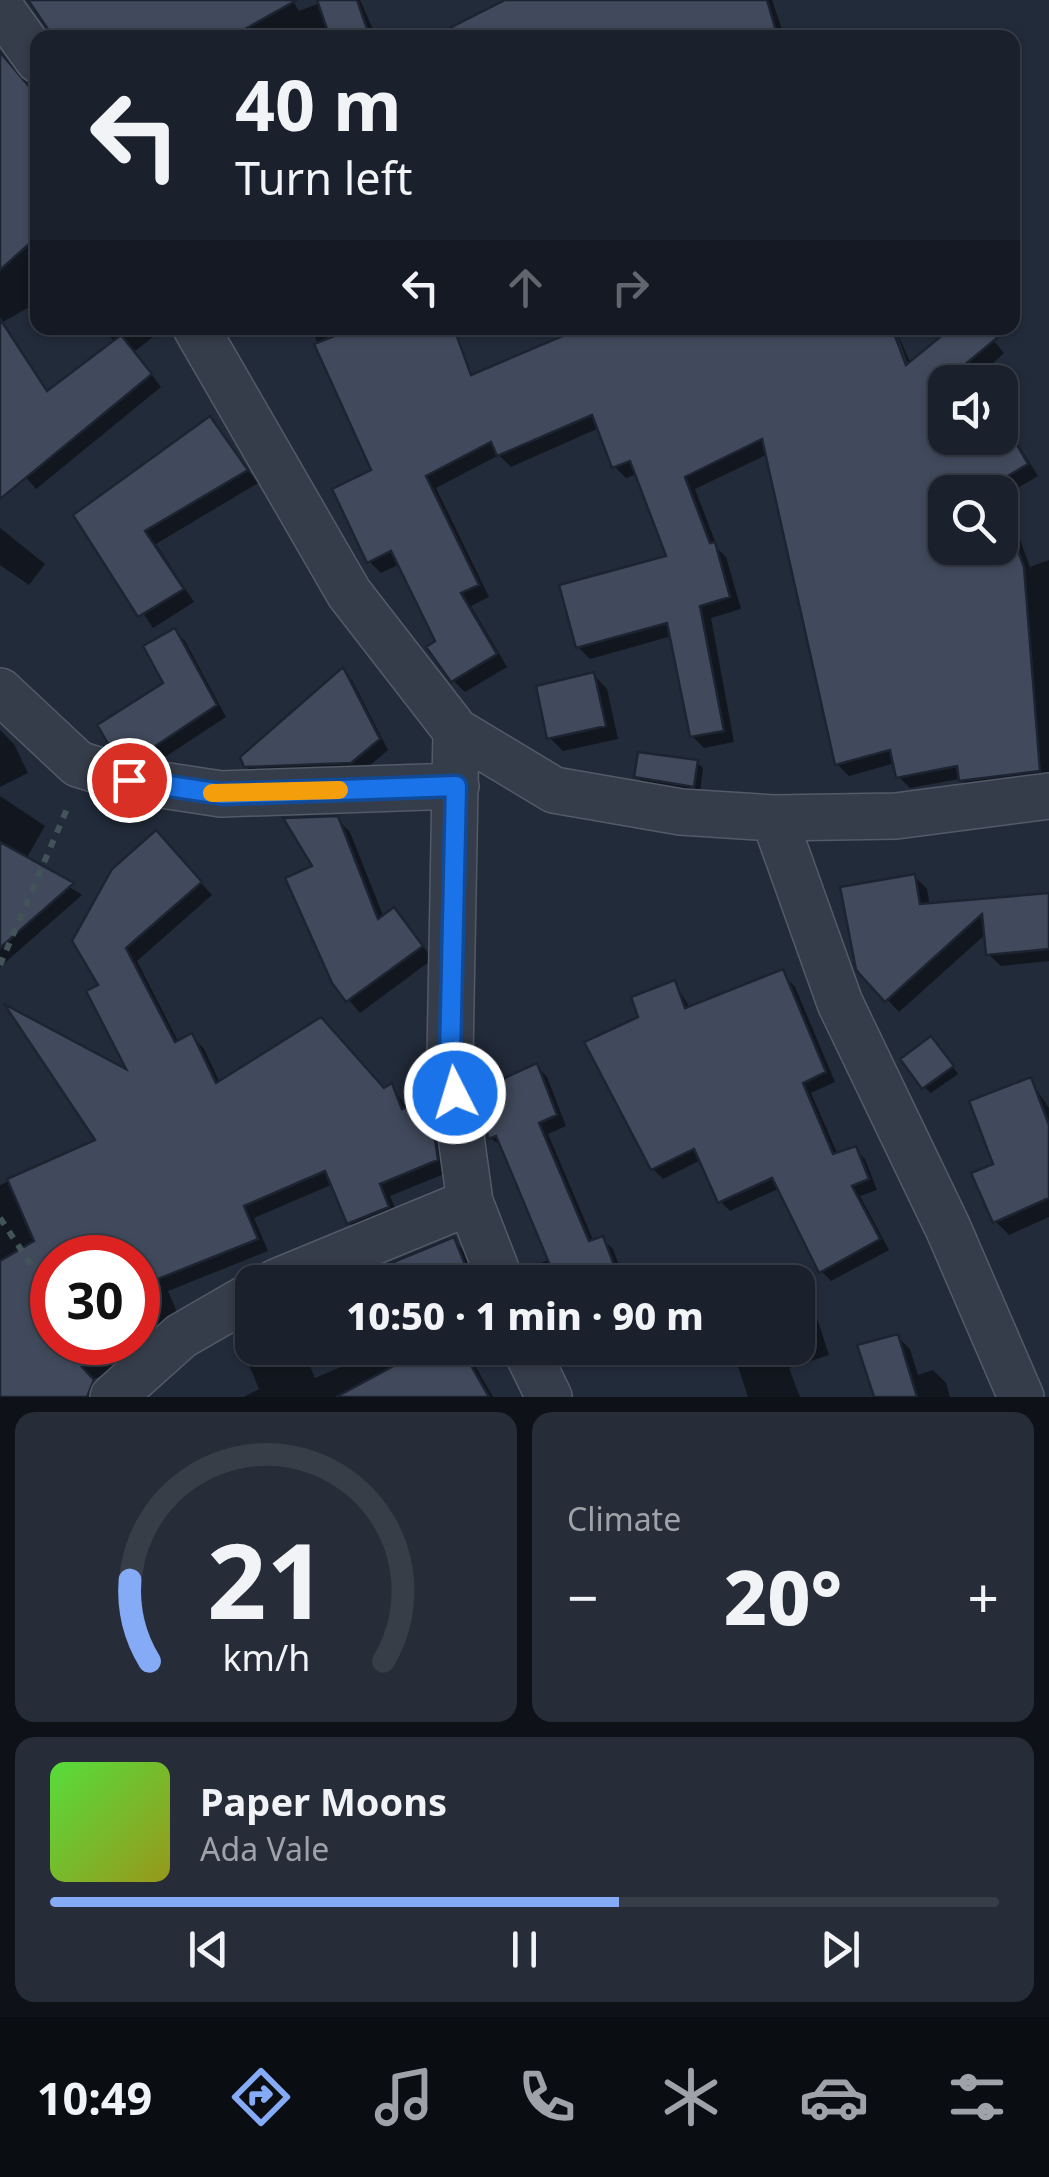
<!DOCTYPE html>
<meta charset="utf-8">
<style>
body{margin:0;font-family:"Noto Sans",sans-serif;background:#272d38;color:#f1f3f6;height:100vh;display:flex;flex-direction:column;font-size:38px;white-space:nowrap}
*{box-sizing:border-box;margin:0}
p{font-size:32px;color:#9fa3a9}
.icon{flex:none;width:55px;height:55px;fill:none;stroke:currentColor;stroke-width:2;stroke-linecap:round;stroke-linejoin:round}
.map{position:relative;height:1397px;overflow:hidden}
.details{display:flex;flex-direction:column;gap:15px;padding:15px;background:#0e1218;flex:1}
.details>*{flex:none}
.banner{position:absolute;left:30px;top:30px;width:990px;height:305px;border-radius:20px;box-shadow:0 2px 8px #0004,0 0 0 2px #383e48;background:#1a202c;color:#f1f3f6;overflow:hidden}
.tools{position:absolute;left:928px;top:365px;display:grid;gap:20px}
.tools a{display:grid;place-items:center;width:90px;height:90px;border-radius:20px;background:#1a202c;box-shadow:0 2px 8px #0004,0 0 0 2px #383e48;font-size:50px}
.speed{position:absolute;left:30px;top:1235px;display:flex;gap:20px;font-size:50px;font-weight:700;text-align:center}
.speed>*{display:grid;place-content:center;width:130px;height:130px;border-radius:50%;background:#1a202c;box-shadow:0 2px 8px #0004,0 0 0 2px #383e48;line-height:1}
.speed .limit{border:15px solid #d22;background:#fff;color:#111}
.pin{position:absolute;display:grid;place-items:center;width:85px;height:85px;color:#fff;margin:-42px;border:5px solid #fff;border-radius:50%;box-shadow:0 2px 10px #0007}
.me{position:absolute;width:110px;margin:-55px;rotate:355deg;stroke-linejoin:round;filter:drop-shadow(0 0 8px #0008)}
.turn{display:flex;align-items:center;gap:35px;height:210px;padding:0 40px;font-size:45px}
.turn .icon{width:130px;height:130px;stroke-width:2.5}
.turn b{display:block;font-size:70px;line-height:85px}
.lanes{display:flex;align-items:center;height:95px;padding:0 40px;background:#0003;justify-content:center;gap:50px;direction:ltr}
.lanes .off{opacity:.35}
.big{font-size:75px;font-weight:800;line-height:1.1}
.details .widget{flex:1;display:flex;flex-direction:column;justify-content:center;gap:15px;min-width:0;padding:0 35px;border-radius:20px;background:#272d38}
.details .dial{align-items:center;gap:0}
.dial svg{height:260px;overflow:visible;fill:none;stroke:#383e48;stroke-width:7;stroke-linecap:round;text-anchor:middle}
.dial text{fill:#f1f3f6;stroke:none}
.song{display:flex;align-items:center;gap:30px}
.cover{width:120px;height:120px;border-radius:15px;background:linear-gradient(135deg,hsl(110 70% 55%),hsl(60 70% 35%))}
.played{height:10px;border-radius:5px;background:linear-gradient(90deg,#85aaf6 60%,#383e48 60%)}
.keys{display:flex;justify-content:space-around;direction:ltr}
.heat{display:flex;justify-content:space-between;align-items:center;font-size:55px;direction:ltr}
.details .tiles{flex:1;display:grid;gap:15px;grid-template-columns:1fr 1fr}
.widget:last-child{grid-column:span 2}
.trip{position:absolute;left:235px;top:1265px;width:580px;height:100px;border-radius:20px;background:#1a202c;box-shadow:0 2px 8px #0004,0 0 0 2px #383e48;font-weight:800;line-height:100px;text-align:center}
.tabs{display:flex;height:160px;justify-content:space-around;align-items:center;background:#0a0d12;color:#9fa3a9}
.tabs .icon{width:70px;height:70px}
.tabs .current{color:#85aaf6}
.tabs b{font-size:45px;color:#f1f3f6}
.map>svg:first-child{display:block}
</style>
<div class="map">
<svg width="1049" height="1397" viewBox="0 0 1049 1397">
<rect width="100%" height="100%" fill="#222b3a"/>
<path fill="#0007" fill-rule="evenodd" d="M35,0h257l7,11 29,-11h32l17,38h-322z
M511,0h261l12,35 -8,3z
M0,67l38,31v204l-35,20 46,71 66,-51 -13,-14h62l-30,24 27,35 -125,102 -36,-42z
M311,328h62l49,91 136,-79 -5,-12h336l19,50 4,-2 -17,-48 16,36 44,-36h28l21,25 -31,29h-28v56h55v-23l38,61 -34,20 26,71 19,-7v223l-76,9 -13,-13 -50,9 -12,-12 -3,-13 -46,13 -12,-12 -69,-310 -73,35 23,60 8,8 15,52 -30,9 23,124 -30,6 -12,-12 -20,-100 -82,23 -12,-12 92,-89 -33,-84 -11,4 -12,-12 -15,-38 -88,39 -12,-12 -63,33 53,109 -18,9 36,61 -42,25 -12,-12 -53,-116 -19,9 -12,-12 6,-90zM945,492h55v56h-55z
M209,420l49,63 -102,61 38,58 -41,26 -76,-112z
M0,528l45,36 -16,21 -29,-20z
M175,631l10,10 41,76 -73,48 -29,-9 -12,-11 54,-61z
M342,671l10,9 36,70 -26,22 -106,4 -10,-10z
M594,675l13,14 11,50 -55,12 -14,-14z
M0,730l14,14 14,29 -28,14z
M696,762l7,6 -3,24 -57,-9 -6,-7z
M0,796l45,30 -19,33 56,36 -82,72z
M337,819l13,13 34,86 10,-8 39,49 -73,54 -26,-31 -19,-115z
M168,846l44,49 -75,66 42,82 13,-7 12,13 16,34 164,8 7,-5 17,23 10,-4 24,21 7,46 -59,24 10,23 -39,16 -12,-12 -16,-39 -79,34 14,33 -100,40 14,33 -40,34 -50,22 12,17h-104v-212l99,-44 33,-66 -31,-89zM52,1258h86v84h-86z
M915,877l12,12 3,17 119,-10v65l-48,5 -13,-12 -1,-21 -88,79 -40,-43z
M785,976l10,11 40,95 -24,11 27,62 17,-6 10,10 12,31 -17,6 29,54 -58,31 -10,-10 -41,-83 -50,23 -10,-10 -19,-41 -38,19 -10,-10 -12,-151 34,-35 15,25z
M937,1045l21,29 -27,19 -7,-6z
M537,1066l10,11 19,49 -18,8 46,108 8,-3 11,10 12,33h-85l-6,-16 16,-7 -47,-112 -13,-9z
M1030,1080l19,28v109l-40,18 -14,-14 1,-56z
M453,1240l14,14 12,28h-116l-1,-3z
M805,1308l13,13 11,34 -40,13 11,29h-52l-16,-49h66v-37z
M897,1336l13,13 8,26 15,-5 13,13 4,14h-74z
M252,1338v10h50l13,30 70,-30h80l28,49h-249l15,-8 -17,-41z
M588,1348h49l-35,17z"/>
<path fill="#414a5c" stroke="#1d2431" stroke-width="2.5" d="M28,0h269l-68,38h-175z
M317,0h40l10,29 -37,9z
M505,0h262l11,38h-348z
M0,52l38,45v139l-38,34z
M0,319l47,72 74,-56 31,39 -152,125z
M354,328h100l17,47 110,-47h311l14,37 45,-37h58l-64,53v57h55l7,-11 21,37 -34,20 3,8h-52v56h55v-47l24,66 16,204 -81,10 -2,-15 -61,12 -6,-28 -55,15 -73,-326 -77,38 25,66 5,-1 15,55 -30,9 24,125 -34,6 -23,-114 -91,25 -17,-63 107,-29 -36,-95 -18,7 -20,-53 -95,41 -6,-14 -65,34 53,109 -18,8 36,61 -46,28 -25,-35 9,-6 -44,-90 -24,12 -35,-74 39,-19 -57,-126z
M210,416l38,54 -103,61 39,58 -46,28 -65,-102z
M175,628l42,77 -75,50 -32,-8 -13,-22 66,-42 -20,-37z
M343,667l37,72 -29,24 -107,4 -4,-10z
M594,672l12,54 -59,13 -11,-53z
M638,752l60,8 -4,27 -60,-10z
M338,816l40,103 16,-12 29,39 -77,56 -14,-19 -47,-105 27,-12 -29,-48z
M156,830l46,52 -76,66 49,94 17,-9 24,50 105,-66 63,71 8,-5 10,26 16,-7 5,13 8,-4 7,49 -58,24 9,23 -42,17 -22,-53 -81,35 14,33 -120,48v-29h-86v84h82l-52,25 12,13 -7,17h-87v-136l34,-20 -27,-62 88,-39 -91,-136 122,65 -40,-78 12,-6 -26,-44 40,-72z
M0,842l74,41 -74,65z
M915,874l5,30 129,-11v56l-63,6 -4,-41 -97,88 -29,-32 -16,-83z
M783,969l43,103 -23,11 30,71 23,-8 13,33 -17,7 28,53 -61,34 -47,-95 -54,25 -24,-54 -43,21 -67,-128 54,-25 -7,-20 44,-17 10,28z
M931,1036l23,30 -32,23 -22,-30z
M537,1063l20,52 -18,8 50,118 14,-5 13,34 -31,12h-28l-61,-146 -8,3 -7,-50z
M1031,1077l18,48v73l-56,25 -22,-50 22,-9 -24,-63z
M454,1237l18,45h-125l20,-9z
M898,1334l19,63h-43l-17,-52z
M427,1348h34l28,49h-153z"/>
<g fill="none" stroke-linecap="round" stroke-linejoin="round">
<defs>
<path id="minor" d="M0,7l38,53
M196,328l153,265 107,138 98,59 127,22 93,6 122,-2 153,-20
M0,691l78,73 51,16 92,14 235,-8
M456,731l-6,326 20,145 31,80
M774,818l66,185 108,225 73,169
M276,1282l194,-80
M525,1348l24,49
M113,1397l68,-61 71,-41"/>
</defs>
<use href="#minor" stroke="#535a68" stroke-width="48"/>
<path stroke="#425458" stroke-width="6" stroke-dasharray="8 8" stroke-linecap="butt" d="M0,965l67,-156
M0,1218l52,78
M87,1342l8,13"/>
<use href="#minor" stroke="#363d4a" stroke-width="45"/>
</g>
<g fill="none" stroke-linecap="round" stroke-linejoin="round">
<defs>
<path id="route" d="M129,780l93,14 234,-8 -6,271 5,36"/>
</defs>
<use href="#route" stroke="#114b97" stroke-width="25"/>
<use href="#route" stroke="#1a73e8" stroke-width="18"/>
<path stroke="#f59e0b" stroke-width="18" d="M212,793l127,-3"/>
</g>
</svg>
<div class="tools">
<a><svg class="icon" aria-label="sound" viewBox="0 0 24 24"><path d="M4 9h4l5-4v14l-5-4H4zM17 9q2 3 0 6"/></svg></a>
<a><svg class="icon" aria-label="search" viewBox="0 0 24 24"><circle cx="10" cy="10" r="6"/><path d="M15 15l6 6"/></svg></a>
</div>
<div class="speed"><div class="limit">30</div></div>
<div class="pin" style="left:129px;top:780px;background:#d93025"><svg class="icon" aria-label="arrive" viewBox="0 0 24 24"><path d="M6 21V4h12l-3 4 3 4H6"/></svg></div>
<svg class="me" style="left:455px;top:1093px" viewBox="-20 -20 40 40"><circle r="17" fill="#1a73e8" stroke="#fff" stroke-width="3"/><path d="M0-11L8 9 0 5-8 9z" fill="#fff"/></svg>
<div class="trip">10:50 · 1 min · 90 m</div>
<div class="banner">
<div class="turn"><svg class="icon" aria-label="left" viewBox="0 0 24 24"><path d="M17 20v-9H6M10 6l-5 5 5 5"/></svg><div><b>40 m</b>Turn left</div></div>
<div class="lanes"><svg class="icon" aria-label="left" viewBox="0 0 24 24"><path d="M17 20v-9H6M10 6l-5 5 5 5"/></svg><svg class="icon off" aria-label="ahead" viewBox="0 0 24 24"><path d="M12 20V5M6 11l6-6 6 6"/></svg><svg class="icon off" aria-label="right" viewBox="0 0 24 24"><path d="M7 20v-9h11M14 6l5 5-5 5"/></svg></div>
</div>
</div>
<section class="details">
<div class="tiles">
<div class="widget dial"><svg viewBox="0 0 100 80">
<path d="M14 69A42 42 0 1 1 86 69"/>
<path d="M14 69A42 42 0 0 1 8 44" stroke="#85aaf6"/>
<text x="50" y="56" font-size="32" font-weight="700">21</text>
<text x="50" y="72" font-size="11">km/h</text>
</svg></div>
<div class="widget"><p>Climate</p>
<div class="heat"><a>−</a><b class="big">20°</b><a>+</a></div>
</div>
<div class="widget">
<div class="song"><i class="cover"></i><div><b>Paper Moons</b><p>Ada Vale</p></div></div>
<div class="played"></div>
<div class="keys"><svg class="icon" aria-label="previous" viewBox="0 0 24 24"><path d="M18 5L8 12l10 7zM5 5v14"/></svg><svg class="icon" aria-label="pause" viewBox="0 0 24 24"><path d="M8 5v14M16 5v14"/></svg><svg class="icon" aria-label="next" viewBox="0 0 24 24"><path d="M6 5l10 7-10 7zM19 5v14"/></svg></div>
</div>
</div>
</section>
<nav class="tabs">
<b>10:49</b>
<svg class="icon current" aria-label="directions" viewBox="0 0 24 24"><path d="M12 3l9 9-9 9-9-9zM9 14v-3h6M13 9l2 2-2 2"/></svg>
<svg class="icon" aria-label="music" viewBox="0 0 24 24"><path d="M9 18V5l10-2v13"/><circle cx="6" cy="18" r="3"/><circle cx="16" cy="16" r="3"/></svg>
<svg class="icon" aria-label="phone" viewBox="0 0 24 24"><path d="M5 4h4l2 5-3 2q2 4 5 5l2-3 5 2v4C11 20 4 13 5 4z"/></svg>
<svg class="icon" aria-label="climate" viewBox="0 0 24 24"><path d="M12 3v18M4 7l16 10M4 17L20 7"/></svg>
<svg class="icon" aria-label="car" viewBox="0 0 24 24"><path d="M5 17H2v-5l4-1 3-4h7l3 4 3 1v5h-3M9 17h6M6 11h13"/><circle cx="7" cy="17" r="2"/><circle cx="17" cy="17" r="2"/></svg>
<svg class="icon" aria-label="filters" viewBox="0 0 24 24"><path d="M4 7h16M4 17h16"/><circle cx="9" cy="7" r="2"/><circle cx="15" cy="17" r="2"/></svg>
</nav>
